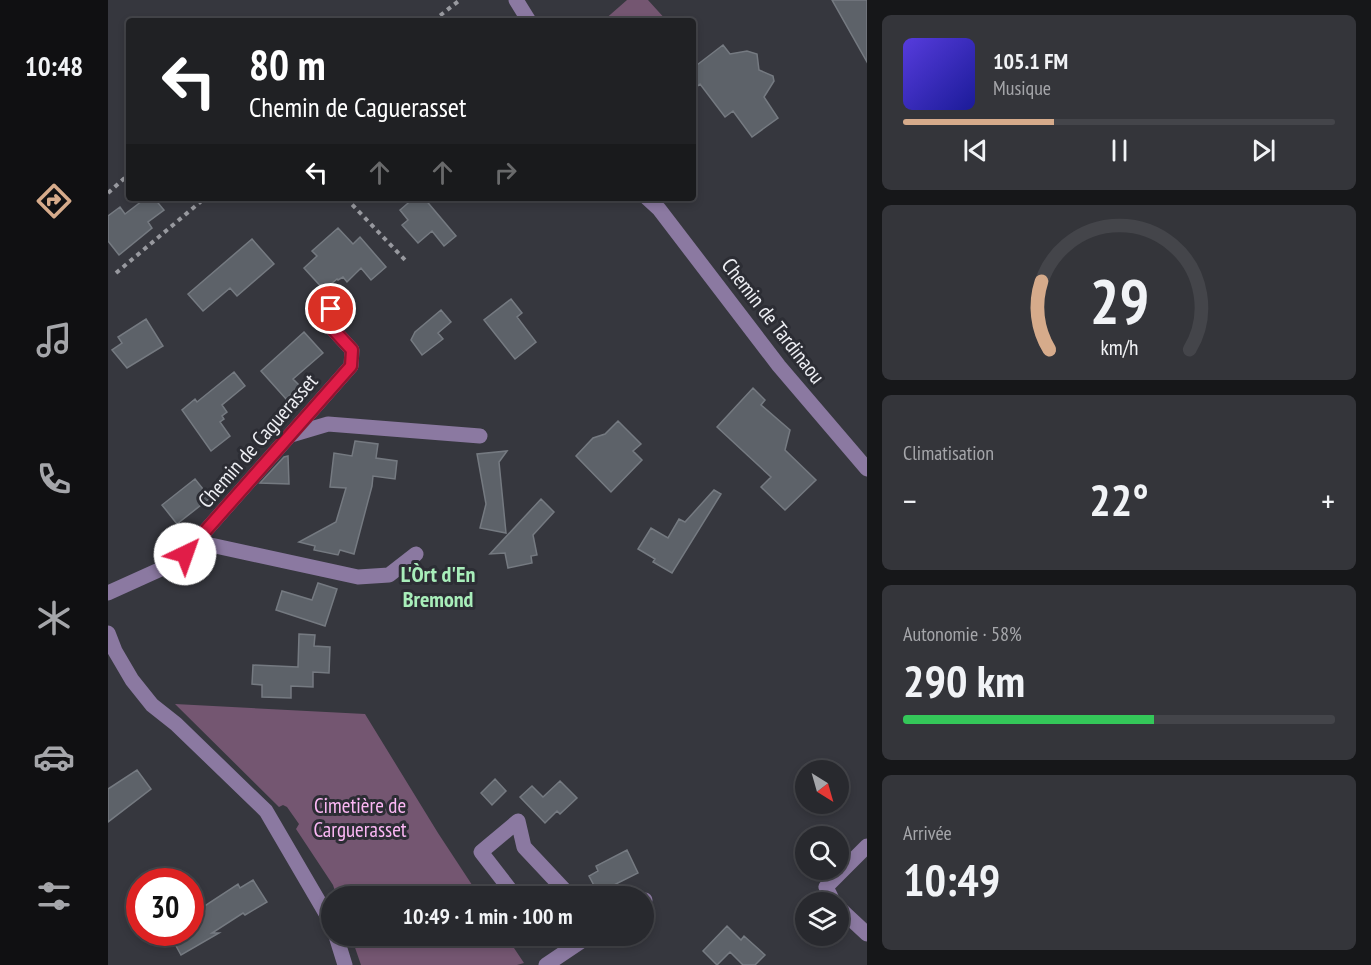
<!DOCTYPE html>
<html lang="fr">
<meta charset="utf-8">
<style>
body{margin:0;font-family:"PT Sans Narrow",sans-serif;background:#34353a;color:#f1f3f6;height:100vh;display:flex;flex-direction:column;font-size:22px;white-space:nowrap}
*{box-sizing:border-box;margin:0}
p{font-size:20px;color:#a5a6aa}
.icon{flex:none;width:33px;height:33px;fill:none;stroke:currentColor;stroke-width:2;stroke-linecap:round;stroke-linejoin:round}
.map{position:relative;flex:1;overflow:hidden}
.details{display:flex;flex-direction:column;gap:15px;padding:15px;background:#161719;width:504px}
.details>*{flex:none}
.banner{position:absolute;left:18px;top:18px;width:570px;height:183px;border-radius:6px;box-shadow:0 3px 9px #0003,0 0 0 2px #44454a;background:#202124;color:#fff;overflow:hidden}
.needle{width:39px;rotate:143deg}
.controls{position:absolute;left:687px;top:760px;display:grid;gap:12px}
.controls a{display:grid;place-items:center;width:54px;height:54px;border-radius:50%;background:#28292e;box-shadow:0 3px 9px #0003,0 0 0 2px #44454a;font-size:30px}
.speed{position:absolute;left:18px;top:868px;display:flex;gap:12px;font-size:30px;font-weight:700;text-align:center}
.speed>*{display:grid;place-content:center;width:78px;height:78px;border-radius:50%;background:#28292e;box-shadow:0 3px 9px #0003,0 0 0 2px #44454a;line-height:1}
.speed .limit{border:9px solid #d22;background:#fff;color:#111}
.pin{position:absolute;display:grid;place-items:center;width:51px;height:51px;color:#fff;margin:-26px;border:3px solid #fff;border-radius:50%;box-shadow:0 2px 6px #0007}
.me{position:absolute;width:66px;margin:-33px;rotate:42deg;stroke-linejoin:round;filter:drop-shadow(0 0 4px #0008)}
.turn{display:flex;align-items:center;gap:21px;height:126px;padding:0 24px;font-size:27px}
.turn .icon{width:78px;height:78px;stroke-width:2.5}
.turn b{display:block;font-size:42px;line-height:51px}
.lanes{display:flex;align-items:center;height:57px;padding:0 24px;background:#0003;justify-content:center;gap:30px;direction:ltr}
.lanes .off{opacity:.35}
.big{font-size:45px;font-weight:600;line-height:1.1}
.details .tile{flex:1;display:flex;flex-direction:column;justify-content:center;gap:9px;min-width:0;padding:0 21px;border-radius:9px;background:#34353a}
.details .dial{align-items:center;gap:0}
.dial svg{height:156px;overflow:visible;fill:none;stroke:#44454a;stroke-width:7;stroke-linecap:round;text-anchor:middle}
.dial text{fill:#f1f3f6;stroke:none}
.song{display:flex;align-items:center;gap:18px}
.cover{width:72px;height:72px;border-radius:9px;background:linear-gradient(135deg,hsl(250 70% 55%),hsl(240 70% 35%))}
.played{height:6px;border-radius:3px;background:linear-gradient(90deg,#d6ab8b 35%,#44454a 35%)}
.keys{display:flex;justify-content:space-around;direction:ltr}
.heat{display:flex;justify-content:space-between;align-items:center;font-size:33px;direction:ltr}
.charge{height:9px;border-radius:4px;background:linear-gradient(90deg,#34c759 58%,#44454a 0)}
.trip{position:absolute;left:213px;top:886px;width:333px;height:60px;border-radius:30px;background:#28292e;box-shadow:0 3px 9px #0003,0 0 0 2px #44454a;font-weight:600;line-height:60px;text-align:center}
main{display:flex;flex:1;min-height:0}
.tabs{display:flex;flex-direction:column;width:108px;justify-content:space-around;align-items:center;background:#101012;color:#a5a6aa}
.tabs .icon{width:42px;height:42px}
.tabs .current{color:#d6ab8b}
.tabs b{font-size:27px;color:#f1f3f6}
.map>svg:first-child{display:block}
</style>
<main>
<nav class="tabs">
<b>10:48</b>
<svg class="icon current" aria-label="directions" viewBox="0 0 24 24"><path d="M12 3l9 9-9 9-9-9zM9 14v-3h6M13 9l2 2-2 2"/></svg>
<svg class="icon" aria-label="music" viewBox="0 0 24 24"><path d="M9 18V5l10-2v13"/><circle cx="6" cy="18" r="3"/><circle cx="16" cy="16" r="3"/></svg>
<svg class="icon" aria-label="phone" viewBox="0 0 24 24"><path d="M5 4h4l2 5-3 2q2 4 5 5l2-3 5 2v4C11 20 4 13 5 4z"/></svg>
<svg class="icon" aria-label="climate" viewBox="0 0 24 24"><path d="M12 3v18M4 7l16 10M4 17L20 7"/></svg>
<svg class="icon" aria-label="car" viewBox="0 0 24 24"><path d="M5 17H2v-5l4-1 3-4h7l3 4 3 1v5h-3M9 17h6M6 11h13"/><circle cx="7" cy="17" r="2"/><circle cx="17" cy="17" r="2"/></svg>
<svg class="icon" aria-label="filters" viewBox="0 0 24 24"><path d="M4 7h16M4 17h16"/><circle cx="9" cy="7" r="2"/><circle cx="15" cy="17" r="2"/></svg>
</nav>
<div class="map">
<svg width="759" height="965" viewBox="0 0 759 965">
<rect width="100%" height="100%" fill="#36373e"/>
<path fill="#745671" d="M519,0h21l19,21h-64z
M67,704l190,10 73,119 42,64h-143l-4,-12 -37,-56 3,-5 -12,-17 -4,-2 -4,2z
M243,936h155l18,27 -7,2h-156z"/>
<path fill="#5d6269" stroke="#757a81" stroke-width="1.5" d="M724,0h35v62z
M615,45l7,9 17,-3 10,3 2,16 14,6 1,5 -10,16 14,21 -26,19 -19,-26 -8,6 -25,-33 -7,6v-22z
M38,198h8l10,12 -16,12 4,6 -33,27 -11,-14v-25l12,-9 5,7z
M306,198h10l32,38 -12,10 -12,-15 -14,12 -16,-18 6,-5 -8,-10z
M230,228l15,16 7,-7 26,30 -15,13 -10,-12 -14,14 -4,-5 -5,3 -1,-1 -13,11 -20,-22 13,-12 -5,-5z
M144,239l22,25 -37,32 -7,-8 -27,23 -15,-17z
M403,299l11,14 -5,4 19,25 -21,17 -31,-39z
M333,310l10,12 -13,11 5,6 -21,16 -11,-15 4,-8z
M38,319l17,27 -36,22 -15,-18 10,-7 -4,-6z
M196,332l19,21 -30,26 7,7 -14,13 -25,-28z
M126,372l11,14 -23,19 5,7 -5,4 2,3 -4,3 10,14 -19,15 -29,-41 13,-11 2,3z
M645,388l12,12 -4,5 29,25 -5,20 31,30 -31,30 -24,-23 10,-10 -54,-50z
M510,421l23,23 -8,7 9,9 -31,32 -35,-36 17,-18 12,-4z
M247,441l23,3 -2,14 21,3 -2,18 -22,-3 -1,10 -18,68 -14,-4 -2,5 -24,-5 1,-4 -16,-4 37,-20 10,-34 -16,-1 4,-34 18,3z
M399,451l-8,11 7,71 -26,-5 6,-24 -9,-50z
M180,456l1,28 -29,-1 24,-26z
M87,479l15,19 -33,26 -15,-19z
M606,490l7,4 -49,79 -19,-11 2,-3 -17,-10 13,-21 17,10 11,-19 6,3z
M433,499l13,13 -21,23 4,20 -6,1 1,7 -24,5 -3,-15 -15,1z
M210,583l19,6 -12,37 -49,-16 6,-19 30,9z
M191,634l16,1 -1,11 16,1 -1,26 -16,-1v15l-22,-1v12l-29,-1v-12l-10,-1 1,-19 45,2z
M29,770l14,19 -43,33v-33z
M387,779l11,12 -14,14 -11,-12z
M452,781l17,17 -17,16 -3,-3 -12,12 -25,-26 12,-11 11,11z
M519,850l11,23 -40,20 -9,-17 9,-5 -2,-5z
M145,880l14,22 -22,13 -2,-2 -31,20h7l-38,22 -12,-22h21v-12l15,-10 -2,-4 35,-23 2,4z
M619,926l14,14 3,-4 21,19 -10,10h-12l-13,-13 -13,13 -14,-14z"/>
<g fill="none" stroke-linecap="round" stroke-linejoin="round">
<path stroke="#98999f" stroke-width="4" stroke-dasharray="4.5 4.5" stroke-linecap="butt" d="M325,21l27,-21
M0,193l21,-19
M238,198l59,62
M8,273l89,-75"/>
<path stroke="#8b79a1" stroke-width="15" d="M408,0l13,21
M539,198l12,11 120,157 88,103
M183,435l37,-11 152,12
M89,542l161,35 31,-2 27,-21
M0,593l53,-24 24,-15 166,-188 1,-16 -22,-24 1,-17
M0,633l7,18 17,29 20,25 24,19 90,87 66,113
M407,896l-34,-44 37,-31 6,26 47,50
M536,900h1
M726,903l-8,-16 41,-41
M730,907l29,27
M228,936l9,29
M438,965l43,-29"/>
</g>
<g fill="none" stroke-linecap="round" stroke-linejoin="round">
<defs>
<path id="route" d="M77,554l166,-188 1,-16 -22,-24 1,-17"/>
</defs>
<use href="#route" stroke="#92132f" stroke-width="15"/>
<use href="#route" stroke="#e11d48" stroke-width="10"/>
</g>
<g text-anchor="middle" stroke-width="6" stroke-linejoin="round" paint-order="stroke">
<g font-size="21" fill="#eeeff4" stroke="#2c2d34">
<text transform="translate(665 321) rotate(52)" y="7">Chemin de Tardinaou</text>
<text transform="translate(150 441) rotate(-49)" y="7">Chemin de Caguerasset</text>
</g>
<g font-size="21" fill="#fbb7f4" stroke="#2c2d34">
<text x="252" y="813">Cimetière de<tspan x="252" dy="24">Carguerasset</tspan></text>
</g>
<g font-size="22" font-weight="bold" fill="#a8eeba" stroke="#2c2d34">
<text x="330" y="582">L'Òrt d'En<tspan x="330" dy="25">Bremond</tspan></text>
</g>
</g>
</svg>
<div class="controls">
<a><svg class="needle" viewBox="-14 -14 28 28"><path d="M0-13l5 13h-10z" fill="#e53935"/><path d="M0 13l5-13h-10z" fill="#a5a6aa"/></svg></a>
<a><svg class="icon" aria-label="search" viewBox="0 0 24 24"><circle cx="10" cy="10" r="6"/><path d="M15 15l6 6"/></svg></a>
<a><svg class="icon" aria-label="layers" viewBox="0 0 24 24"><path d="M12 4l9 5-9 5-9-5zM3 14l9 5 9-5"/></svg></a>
</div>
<div class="speed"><div class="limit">30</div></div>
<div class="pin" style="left:223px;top:309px;background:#d93025"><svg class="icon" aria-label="arrive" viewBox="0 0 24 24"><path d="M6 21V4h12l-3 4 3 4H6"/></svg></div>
<svg class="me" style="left:77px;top:554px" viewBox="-20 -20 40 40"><circle r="19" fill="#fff"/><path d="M0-13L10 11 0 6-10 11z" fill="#e11d48"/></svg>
<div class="trip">10:49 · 1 min · 100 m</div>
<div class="banner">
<div class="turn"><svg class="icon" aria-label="left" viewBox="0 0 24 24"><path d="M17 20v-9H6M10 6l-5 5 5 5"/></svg><div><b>80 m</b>Chemin de Caguerasset</div></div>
<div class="lanes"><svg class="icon" aria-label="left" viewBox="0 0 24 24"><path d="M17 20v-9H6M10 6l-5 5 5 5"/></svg><svg class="icon off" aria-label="ahead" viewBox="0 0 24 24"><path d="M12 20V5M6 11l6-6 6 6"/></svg><svg class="icon off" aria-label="ahead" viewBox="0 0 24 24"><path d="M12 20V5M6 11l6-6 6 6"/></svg><svg class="icon off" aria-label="right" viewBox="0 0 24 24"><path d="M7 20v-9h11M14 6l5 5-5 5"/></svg></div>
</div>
</div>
<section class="details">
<div class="tile">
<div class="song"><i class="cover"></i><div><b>105.1 FM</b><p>Musique</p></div></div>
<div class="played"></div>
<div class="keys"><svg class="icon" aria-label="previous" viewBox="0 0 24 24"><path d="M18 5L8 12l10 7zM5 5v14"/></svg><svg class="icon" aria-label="pause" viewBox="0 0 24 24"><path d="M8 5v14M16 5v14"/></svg><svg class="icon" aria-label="next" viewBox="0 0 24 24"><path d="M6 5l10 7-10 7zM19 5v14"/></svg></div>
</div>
<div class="tile dial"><svg viewBox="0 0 100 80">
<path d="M14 69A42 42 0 1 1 86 69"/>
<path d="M14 69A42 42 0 0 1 10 34" stroke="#d6ab8b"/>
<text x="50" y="56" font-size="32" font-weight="700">29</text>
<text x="50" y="72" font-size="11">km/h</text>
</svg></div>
<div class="tile"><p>Climatisation</p>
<div class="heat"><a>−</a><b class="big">22°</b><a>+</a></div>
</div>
<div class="tile"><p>Autonomie · 58%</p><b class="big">290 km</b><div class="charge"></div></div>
<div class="tile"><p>Arrivée</p><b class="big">10:49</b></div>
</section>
</main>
